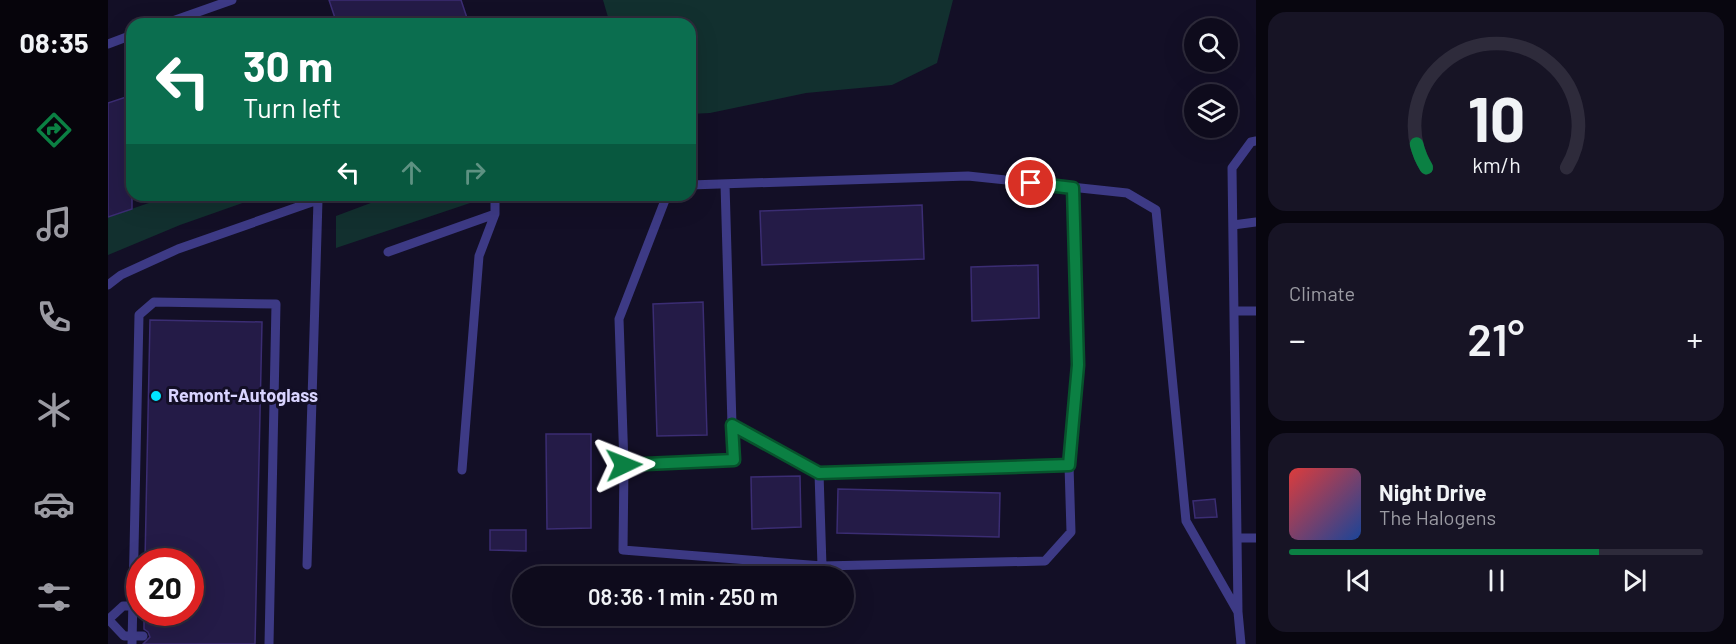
<!DOCTYPE html>
<meta charset="utf-8">
<style>
body{margin:0;font-family:Barlow,sans-serif;background:#171425;color:#f1f3f6;height:100vh;display:flex;flex-direction:column;font-size:22px;white-space:nowrap}
*{box-sizing:border-box;margin:0}
p{font-size:20px;color:#9b9ba3}
.icon{flex:none;width:33px;height:33px;fill:none;stroke:currentColor;stroke-width:2;stroke-linecap:round;stroke-linejoin:round}
.map{position:relative;flex:1;overflow:hidden}
.drawer{display:flex;flex-direction:column;gap:12px;padding:12px;background:#08060f;width:480px}
.drawer>*{flex:none}
.hud{position:absolute;left:18px;top:18px;width:570px;height:183px;border-radius:18px;box-shadow:0 6px 24px #0002,0 0 0 2px #2e2b3b;background:#0b6e4f;color:#fff;overflow:hidden}
.buttons{position:absolute;left:1076px;top:18px;display:grid;gap:12px}
.buttons a{display:grid;place-items:center;width:54px;height:54px;border-radius:50%;background:#0e0b1c;box-shadow:0 6px 24px #0002,0 0 0 2px #2e2b3b;font-size:30px}
.speed{position:absolute;left:18px;top:548px;display:flex;gap:12px;font-size:30px;font-weight:700;text-align:center}
.speed>*{display:grid;place-content:center;width:78px;height:78px;border-radius:50%;background:#0e0b1c;box-shadow:0 6px 24px #0002,0 0 0 2px #2e2b3b;line-height:1}
.speed .limit{border:9px solid #d22;background:#fff;color:#111}
.pin{position:absolute;display:grid;place-items:center;width:51px;height:51px;color:#fff;margin:-26px;border:3px solid #fff;border-radius:50%;box-shadow:0 2px 6px #0007}
.me{position:absolute;width:66px;margin:-33px;rotate:88deg;stroke-linejoin:round;filter:drop-shadow(0 0 4px #0008)}
.turn{display:flex;align-items:center;gap:21px;height:126px;padding:0 18px;font-size:27px}
.turn .icon{width:78px;height:78px;stroke-width:2.5}
.turn b{display:block;font-size:42px;line-height:51px}
.lanes{display:flex;align-items:center;height:57px;padding:0 18px;background:#0003;justify-content:center;gap:30px;direction:ltr}
.lanes .off{opacity:.35}
.big{font-size:45px;font-weight:600;line-height:1.1}
.drawer .card{flex:1;display:flex;flex-direction:column;justify-content:center;gap:9px;min-width:0;padding:0 21px;border-radius:18px;background:#171425}
.drawer .dial{align-items:center;gap:0}
.dial svg{height:156px;overflow:visible;fill:none;stroke:#2e2b3b;stroke-width:7;stroke-linecap:round;text-anchor:middle}
.dial text{fill:#f1f3f6;stroke:none}
.song{display:flex;align-items:center;gap:18px}
.cover{width:72px;height:72px;border-radius:9px;background:linear-gradient(135deg,hsl(0 70% 55%),hsl(220 70% 35%))}
.played{height:6px;border-radius:3px;background:linear-gradient(90deg,#0b8043 75%,#2e2b3b 75%)}
.keys{display:flex;justify-content:space-around;direction:ltr}
.heat{display:flex;justify-content:space-between;align-items:center;font-size:33px;direction:ltr}
.trip{position:absolute;left:404px;top:566px;width:342px;height:60px;border-radius:30px;background:#0e0b1c;box-shadow:0 6px 24px #0002,0 0 0 2px #2e2b3b;font-weight:600;line-height:60px;text-align:center}
main{display:flex;flex:1;min-height:0}
.menu{display:flex;flex-direction:column;width:108px;justify-content:space-around;align-items:center;background:#06040b;color:#9b9ba3}
.menu .icon{width:42px;height:42px}
.menu .current{color:#0b8043}
.menu b{font-size:27px;color:#f1f3f6}
.map>svg:first-child{display:block}
</style>
<main>
<nav class="menu">
<b>08:35</b>
<svg class="icon current" aria-label="directions" viewBox="0 0 24 24"><path d="M12 3l9 9-9 9-9-9zM9 14v-3h6M13 9l2 2-2 2"/></svg>
<svg class="icon" aria-label="music" viewBox="0 0 24 24"><path d="M9 18V5l10-2v13"/><circle cx="6" cy="18" r="3"/><circle cx="16" cy="16" r="3"/></svg>
<svg class="icon" aria-label="phone" viewBox="0 0 24 24"><path d="M5 4h4l2 5-3 2q2 4 5 5l2-3 5 2v4C11 20 4 13 5 4z"/></svg>
<svg class="icon" aria-label="climate" viewBox="0 0 24 24"><path d="M12 3v18M4 7l16 10M4 17L20 7"/></svg>
<svg class="icon" aria-label="car" viewBox="0 0 24 24"><path d="M5 17H2v-5l4-1 3-4h7l3 4 3 1v5h-3M9 17h6M6 11h13"/><circle cx="7" cy="17" r="2"/><circle cx="17" cy="17" r="2"/></svg>
<svg class="icon" aria-label="filters" viewBox="0 0 24 24"><path d="M4 7h16M4 17h16"/><circle cx="9" cy="7" r="2"/><circle cx="15" cy="17" r="2"/></svg>
</nav>
<div class="map">
<svg width="1148" height="644" viewBox="0 0 1148 644">
<rect width="100%" height="100%" fill="#130f26"/>
<path fill="#12302f" d="M495,0h350l-16,63 -45,22 -86,8 -96,20 -20,1v-90h-80z
M64,195h93l-85,30 -72,30v-38z
M284,195h96v2l-152,51v-32z"/>
<path fill="#241b47" stroke="#3b2d73" stroke-width="1.5" d="M221,0h132l8,24h-132z
M24,95v114l-24,8v-114z
M814,205l2,54 -162,6 -2,-54z
M930,265l1,53 -67,3 -1,-54z
M595,302l4,133 -50,1 -4,-132z
M42,320l112,2 -7,322h-112l7,-7 -2,-5 -4,-3v-17h46v-51h-45z
M438,434h45v94l-44,1z
M692,476l1,51 -49,2 -1,-52z
M730,489l162,4 -1,44 -162,-4z
M1107,499l2,18 -22,1 -2,-17z
M382,530h36v21l-36,-1z"/>
<g fill="none" stroke-linecap="round" stroke-linejoin="round">
<path stroke="#3d3a85" stroke-width="9" d="M56,24l68,-24
M0,44l24,-9
M617,184l7,241 87,48 250,-8 9,-100 -5,-178
M582,185l278,-9 159,17 29,17 30,311 52,91
M559,195l-48,124 5,146 -1,85 199,16 223,-5 26,-29 -2,-67
M1125,225l23,-3
M280,252l107,-38
M0,285l13,-10 57,-26 154,-54
M1126,311h22
M516,465l110,-5 -2,-35
M354,470l17,-214 16,-42v-19
M711,473l3,93
M1129,538h19
M199,565l11,-365
M0,620l15,-14h17
M1,620l15,16h19
M24,644l7,-329 15,-13 122,2 -7,340
M1133,644l-3,-32 -6,-444 19,-26 5,-1"/>
</g>
<g fill="none" stroke-linecap="round" stroke-linejoin="round">
<defs>
<path id="route" d="M516,465l110,-5 -2,-35 87,48 250,-8 9,-100 -5,-177 -42,-5"/>
</defs>
<use href="#route" stroke="#07532c" stroke-width="15"/>
<use href="#route" stroke="#0b8043" stroke-width="10"/>
</g>
<circle fill="#00e5ff" stroke="#130f26" stroke-width="2" cx="48" cy="396" r="6"/>
<g text-anchor="middle" stroke-width="6" stroke-linejoin="round" paint-order="stroke">
<g font-size="18" font-weight="bold" fill="#d9d4ff" stroke="#130f26" text-anchor="start">
<text x="60" y="402">Remont-Autoglass</text>
</g>
</g>
</svg>
<div class="buttons">
<a><svg class="icon" aria-label="search" viewBox="0 0 24 24"><circle cx="10" cy="10" r="6"/><path d="M15 15l6 6"/></svg></a>
<a><svg class="icon" aria-label="layers" viewBox="0 0 24 24"><path d="M12 4l9 5-9 5-9-5zM3 14l9 5 9-5"/></svg></a>
</div>
<div class="speed"><div class="limit">20</div></div>
<div class="pin" style="left:923px;top:183px;background:#d93025"><svg class="icon" aria-label="arrive" viewBox="0 0 24 24"><path d="M6 21V4h12l-3 4 3 4H6"/></svg></div>
<svg class="me" style="left:516px;top:465px" viewBox="-20 -20 40 40"><path d="M0-17L14 15 0 8-14 15z" fill="#0b8043" stroke="#fff" stroke-width="4"/></svg>
<div class="trip">08:36 · 1 min · 250 m</div>
<div class="hud">
<div class="turn"><svg class="icon" aria-label="left" viewBox="0 0 24 24"><path d="M17 20v-9H6M10 6l-5 5 5 5"/></svg><div><b>30 m</b>Turn left</div></div>
<div class="lanes"><svg class="icon" aria-label="left" viewBox="0 0 24 24"><path d="M17 20v-9H6M10 6l-5 5 5 5"/></svg><svg class="icon off" aria-label="ahead" viewBox="0 0 24 24"><path d="M12 20V5M6 11l6-6 6 6"/></svg><svg class="icon off" aria-label="right" viewBox="0 0 24 24"><path d="M7 20v-9h11M14 6l5 5-5 5"/></svg></div>
</div>
</div>
<section class="drawer">
<div class="card dial"><svg viewBox="0 0 100 80">
<path d="M14 69A42 42 0 1 1 86 69"/>
<path d="M14 69A42 42 0 0 1 9 57" stroke="#0b8043"/>
<text x="50" y="56" font-size="32" font-weight="700">10</text>
<text x="50" y="72" font-size="11">km/h</text>
</svg></div>
<div class="card"><p>Climate</p>
<div class="heat"><a>−</a><b class="big">21°</b><a>+</a></div>
</div>
<div class="card">
<div class="song"><i class="cover"></i><div><b>Night Drive</b><p>The Halogens</p></div></div>
<div class="played"></div>
<div class="keys"><svg class="icon" aria-label="previous" viewBox="0 0 24 24"><path d="M18 5L8 12l10 7zM5 5v14"/></svg><svg class="icon" aria-label="pause" viewBox="0 0 24 24"><path d="M8 5v14M16 5v14"/></svg><svg class="icon" aria-label="next" viewBox="0 0 24 24"><path d="M6 5l10 7-10 7zM19 5v14"/></svg></div>
</div>
</section>
</main>
